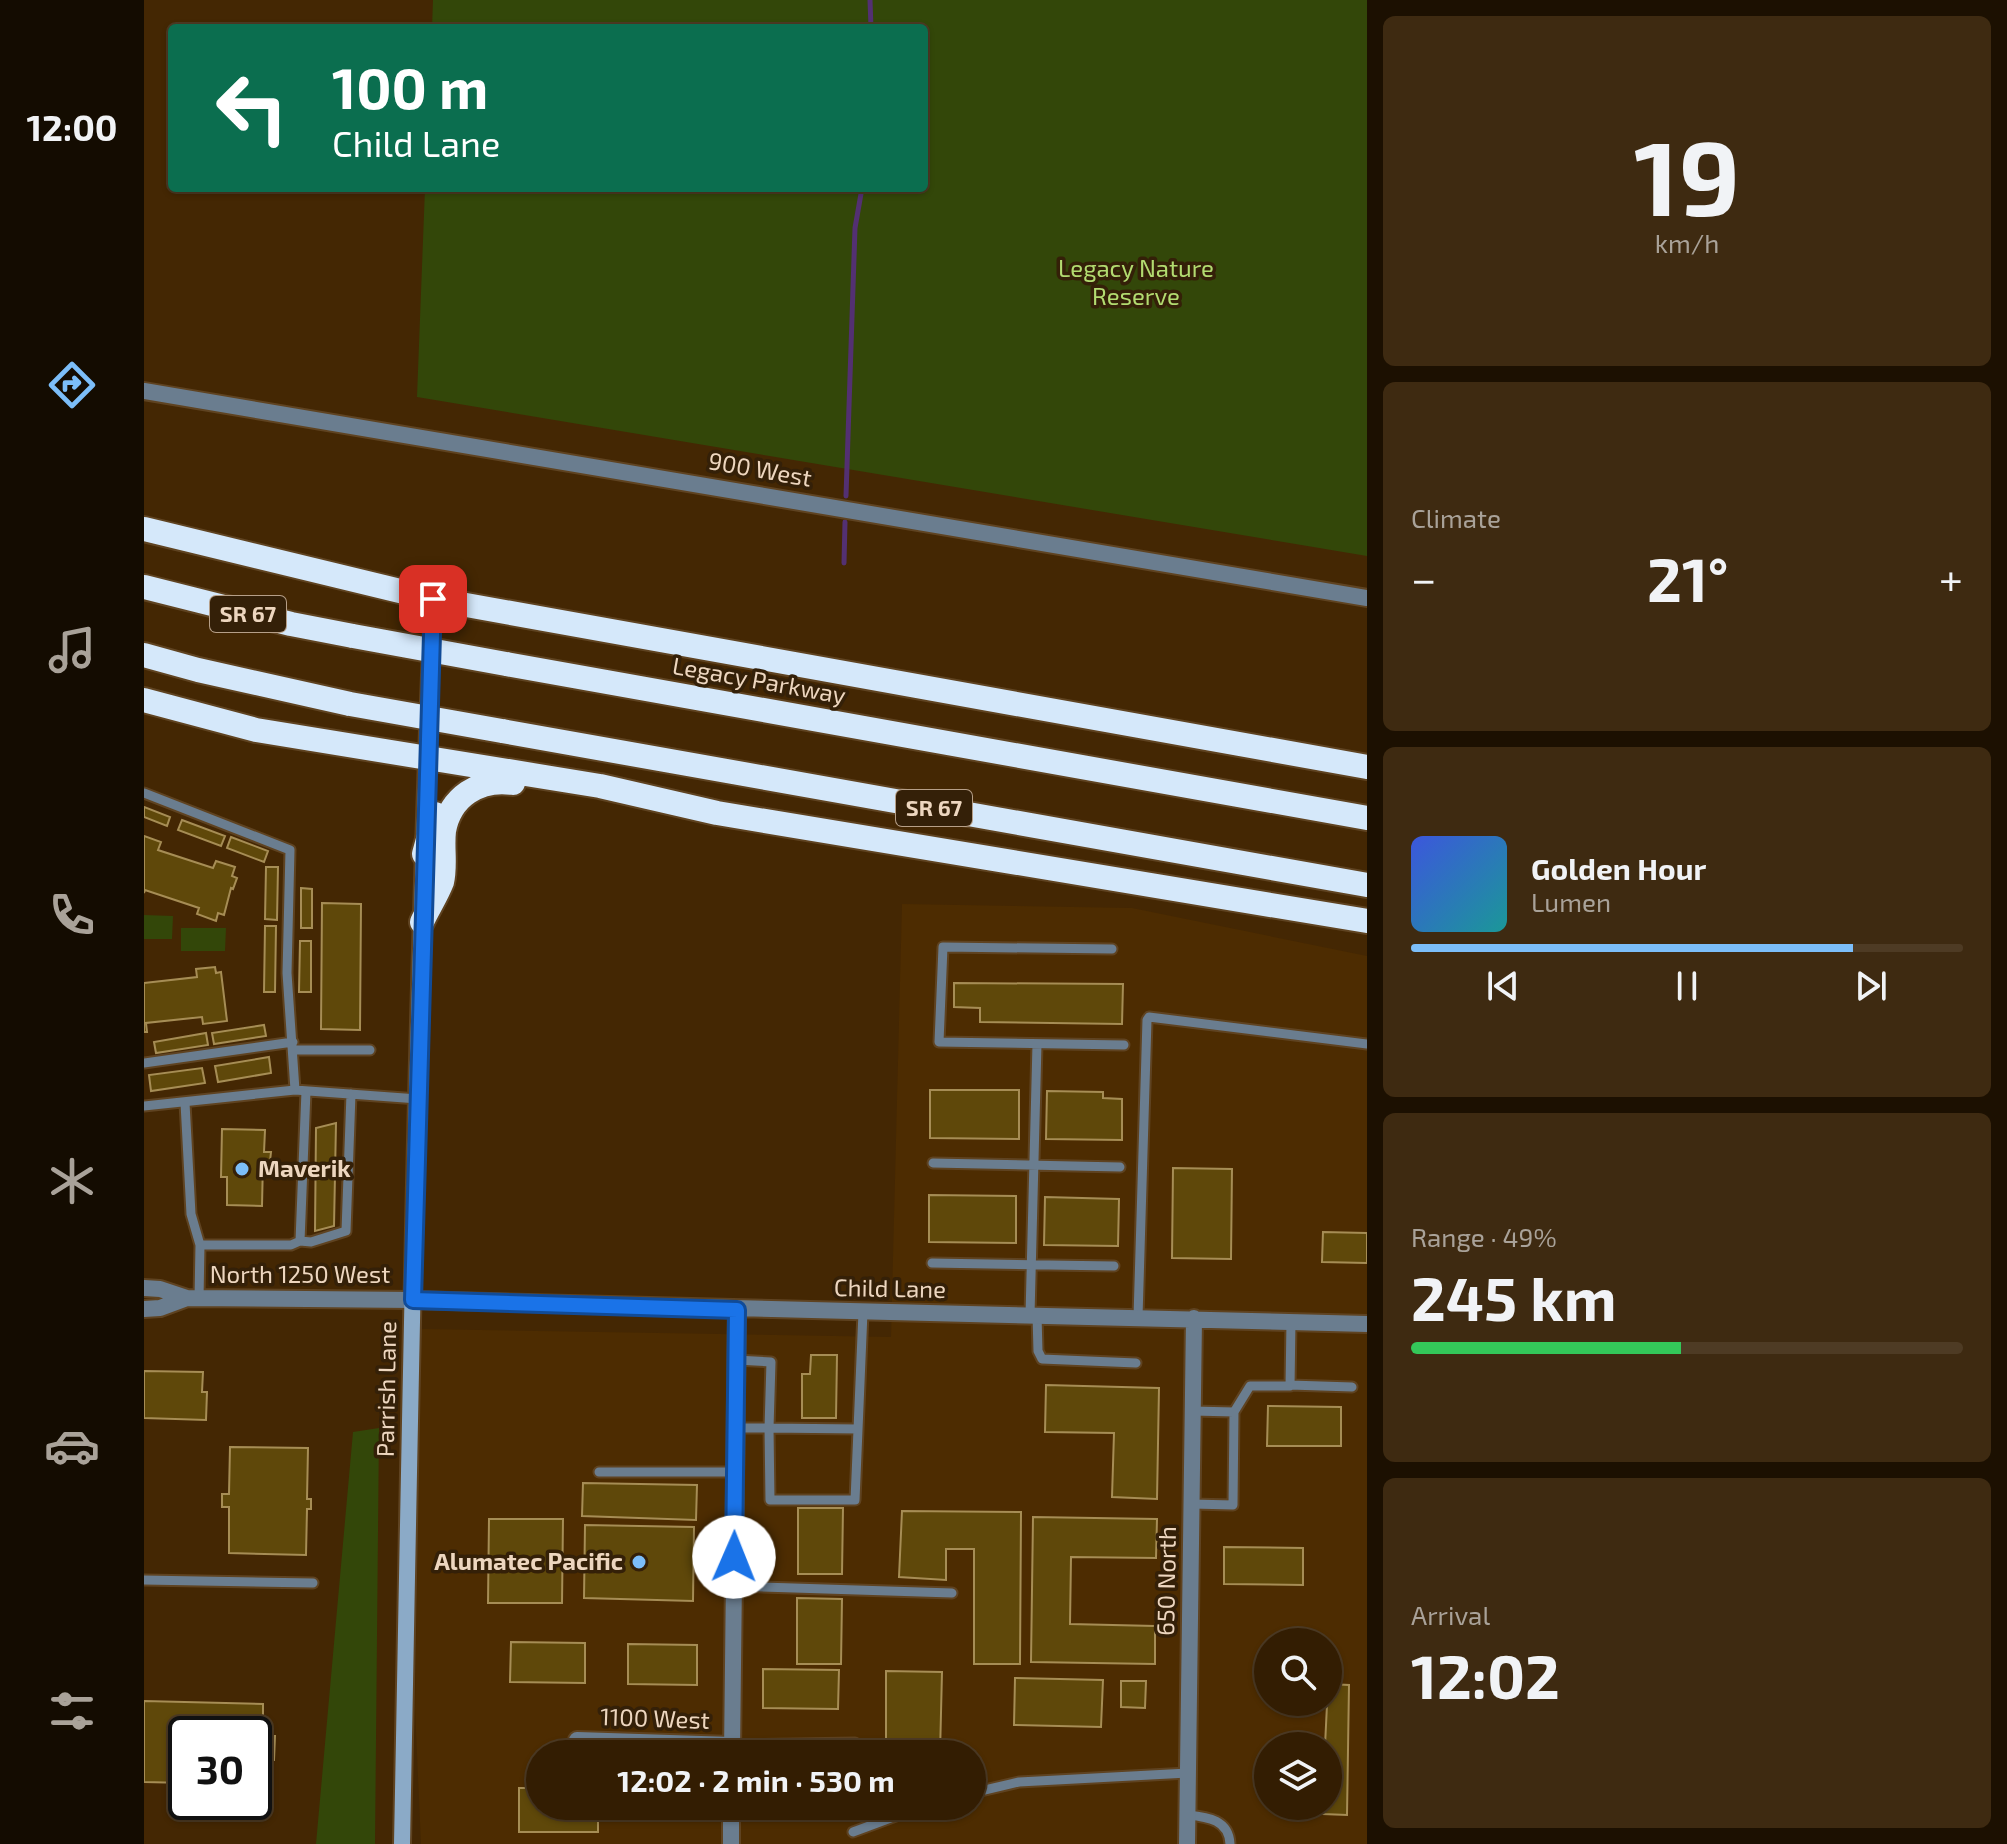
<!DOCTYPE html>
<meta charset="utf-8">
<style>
body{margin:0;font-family:"Exo 2",sans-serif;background:#3e2a11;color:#f1f3f6;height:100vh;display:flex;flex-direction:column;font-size:30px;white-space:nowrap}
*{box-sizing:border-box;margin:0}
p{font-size:26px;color:#a9a299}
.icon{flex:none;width:44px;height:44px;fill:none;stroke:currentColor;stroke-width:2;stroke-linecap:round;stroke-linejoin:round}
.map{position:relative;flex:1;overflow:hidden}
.drawer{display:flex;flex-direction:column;gap:16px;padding:16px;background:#1c1001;width:640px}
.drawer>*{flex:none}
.banner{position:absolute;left:24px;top:24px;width:760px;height:168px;border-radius:8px;box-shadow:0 2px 6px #0004,0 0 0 2px #4e3b24;background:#0b6e4f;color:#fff;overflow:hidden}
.tools{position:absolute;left:1110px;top:1628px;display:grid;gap:16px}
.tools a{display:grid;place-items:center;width:88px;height:88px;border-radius:50%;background:#331d02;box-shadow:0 2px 6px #0004,0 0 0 2px #4e3b24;font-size:40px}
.speed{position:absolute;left:24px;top:1716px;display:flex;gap:16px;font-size:40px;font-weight:700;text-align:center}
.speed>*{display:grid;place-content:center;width:104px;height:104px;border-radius:50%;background:#331d02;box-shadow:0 2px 6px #0004,0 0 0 2px #4e3b24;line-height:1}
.speed .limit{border:4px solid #111;border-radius:12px;background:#fff;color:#111}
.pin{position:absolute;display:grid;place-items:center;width:68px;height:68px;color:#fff;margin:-34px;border-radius:16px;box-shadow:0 4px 12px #0006}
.me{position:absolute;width:88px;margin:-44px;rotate:1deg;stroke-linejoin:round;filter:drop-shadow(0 0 6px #0008)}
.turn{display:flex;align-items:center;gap:28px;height:168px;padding:0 32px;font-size:36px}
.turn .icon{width:104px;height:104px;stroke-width:2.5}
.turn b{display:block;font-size:56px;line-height:68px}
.big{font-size:60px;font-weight:700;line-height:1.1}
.drawer .tile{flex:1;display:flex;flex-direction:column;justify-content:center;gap:12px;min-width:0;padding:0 28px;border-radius:12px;background:#3e2a11}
.drawer .dial{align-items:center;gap:0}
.dial b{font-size:104px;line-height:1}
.song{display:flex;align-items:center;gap:24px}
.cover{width:96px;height:96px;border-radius:12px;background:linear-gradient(135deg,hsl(230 70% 55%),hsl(180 70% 35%))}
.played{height:8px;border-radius:4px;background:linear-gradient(90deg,#7cbef9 80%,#4e3b24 80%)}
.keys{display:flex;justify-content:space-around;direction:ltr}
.heat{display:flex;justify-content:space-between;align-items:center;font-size:44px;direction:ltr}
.charge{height:12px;border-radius:6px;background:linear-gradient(90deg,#34c759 49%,#4e3b24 0)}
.trip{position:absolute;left:382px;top:1740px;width:460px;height:80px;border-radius:40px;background:#331d02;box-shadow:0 2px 6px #0004,0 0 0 2px #4e3b24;font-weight:700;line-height:80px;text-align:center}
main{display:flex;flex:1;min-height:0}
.tab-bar{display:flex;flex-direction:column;width:144px;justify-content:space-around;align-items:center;background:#140c01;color:#a9a299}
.tab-bar .icon{width:56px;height:56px}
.tab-bar .active{color:#7cbef9}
.tab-bar b{font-size:36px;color:#f1f3f6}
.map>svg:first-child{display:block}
</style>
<main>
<nav class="tab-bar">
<b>12:00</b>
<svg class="icon active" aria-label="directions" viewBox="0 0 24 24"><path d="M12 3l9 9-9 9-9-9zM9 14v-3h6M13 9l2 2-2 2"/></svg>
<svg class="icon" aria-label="music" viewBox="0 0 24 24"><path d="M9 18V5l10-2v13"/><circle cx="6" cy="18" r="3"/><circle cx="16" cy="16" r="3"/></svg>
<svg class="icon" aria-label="phone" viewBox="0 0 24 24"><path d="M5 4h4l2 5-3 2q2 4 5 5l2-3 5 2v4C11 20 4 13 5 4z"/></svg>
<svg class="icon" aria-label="climate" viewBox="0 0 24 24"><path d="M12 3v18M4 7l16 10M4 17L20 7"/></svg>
<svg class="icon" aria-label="car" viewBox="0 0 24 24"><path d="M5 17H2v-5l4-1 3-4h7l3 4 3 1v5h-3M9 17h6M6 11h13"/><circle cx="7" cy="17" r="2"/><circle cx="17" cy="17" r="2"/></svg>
<svg class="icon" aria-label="filters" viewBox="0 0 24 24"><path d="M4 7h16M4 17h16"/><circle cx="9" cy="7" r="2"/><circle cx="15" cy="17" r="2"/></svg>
</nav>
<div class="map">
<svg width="1223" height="1844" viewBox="0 0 1223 1844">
<rect width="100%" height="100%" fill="#442703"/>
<path fill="#4d2c01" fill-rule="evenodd" d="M758,904l230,4 235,48v888h-946l-6,-135 6,-380 470,8zM1124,1642h60v60h-60zM1124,1746h60v60h-60zM396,1754h432v52h-432z"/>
<path fill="#334709" d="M289,0h934v556l-950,-159 8,-209h499v-160h-492z
M0,915l29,1 -1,23h-28z
M37,928h45l-1,23h-44z
M235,1428l-4,416h-59l37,-412z"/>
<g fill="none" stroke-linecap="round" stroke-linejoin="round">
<path stroke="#533072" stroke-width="5" d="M726,0l1,28
M702,496l9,-268 7,-40
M700,563l1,-41"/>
</g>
<path fill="#5f480a" stroke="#a68d55" stroke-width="2" d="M0,807l26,10 -3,9 -23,-9z
M38,820l43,16 -4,10 -43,-16z
M0,836l17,6 -3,8 55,18 3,-7 19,6 -3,9 5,2 -4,11 -2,-1 -7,27 -6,-2 -2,8 -19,-7 2,-6 -54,-18 -1,3z
M87,837l37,14 -4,11 -37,-14z
M122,867h12l-1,53 -12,-1z
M157,888l11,1v39h-11z
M178,903l39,1 -1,126 -39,-1z
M121,926h11l-1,66h-11z
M156,941h11v51h-12z
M71,967l1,6 5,-1 6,49 -24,3 -1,-7 -56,6 1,9h-3v-49l53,-6 -1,-8z
M810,983l169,1 -1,40 -142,-2v-14l-26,-1z
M120,1025l2,11 -52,8 -2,-11z
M62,1033l2,12 -52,8 -2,-11z
M125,1057l2,16 -53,9 -3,-16z
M58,1068l3,15 -54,8 -2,-16z
M786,1090h89v49l-89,-1z
M903,1091l56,1v6l19,1v41l-76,-1z
M192,1123l-2,103 -19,5 1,-103z
M78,1129l43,1 -1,22h7l-1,9h-7l-1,45 -35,-1v-28h-6z
M1029,1168l59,1 -1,90 -59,-1z
M785,1195l87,1v47l-87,-1z
M901,1197l74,2 -1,47 -74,-1z
M1179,1232l44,1v30l-45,-1z
M667,1355h26l-1,63h-34v-44h8z
M0,1371l59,1 -1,20h5l-1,28 -62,-2z
M902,1385l113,3 -2,111 -45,-2 2,-64 -69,-1z
M1124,1406l73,1v39h-74z
M86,1447l78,1 -1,51h4v10h-4l-1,46 -77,-2v-46h-7v-13h7z
M439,1483l114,2 -1,35 -114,-4z
M654,1508h45l-1,66h-44z
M758,1511l119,1 -1,152h-46v-115h-28v31l-47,-3z
M889,1517l124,2 -1,39 -85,-1 -1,67 85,2v38l-124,-2z
M345,1519h74l-1,84h-74z
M441,1525l109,2 -1,74 -109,-3z
M1080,1547l79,1v37l-79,-1z
M653,1598l45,1 -1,65h-44z
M367,1642l74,1v40l-75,-1z
M484,1644l69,1v40l-69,-1z
M619,1669l76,1 -1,39 -75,-1z
M742,1671l56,1 -2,82h-54z
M871,1678l88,2 -2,47 -87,-2z
M977,1681h25l-1,27 -24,-1z
M1184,1684l21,1 -2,130 -24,-1 1,-8h4v-60h-3z
M0,1701l119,3v32h12l-1,24h-12v25h-8v-51h-68v49l-42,-1z
M375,1788h21v18h58v26h-79z
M478,1806h74v11l-74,-4z"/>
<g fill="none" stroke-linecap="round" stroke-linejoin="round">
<defs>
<path id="service" d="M0,793l146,57 -3,123 8,117 123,9
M968,949l-169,-2 -4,95 185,3
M149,1050h77
M0,1063l149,-21
M41,1103l6,111 9,31
M0,1106l151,-16
M789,1163l187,4
M156,1241l11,1 35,-11 5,-137
M788,1263l182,3
M55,1299l1,-54h91l9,-4 6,-150
M886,1315l7,-271
M893,1315l1,36 4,8 94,4
M994,1317l9,-297 2,-3 218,27
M592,1360l35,2 -2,66 89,1
M1146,1385l62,2
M1090,1412l16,-26h40l1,-64
M591,1428h34l1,72h85l8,-188
M455,1472h136
M1048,1504l41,1 1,-93 -41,-1
M0,1580l169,3
M590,1586l218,7
M588,1745l123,-2
M828,1793l47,-11 169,-9
M1044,1815c20,2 41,5 42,29
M709,1832l70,-26"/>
<path id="minor" d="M0,391l1223,207
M269,1300l954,24
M433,1740l155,5
M588,1754l5,-444
M587,1844v-38
M1043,1844l7,-526"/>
<path id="tertiary" d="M0,1288l16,1 27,9 226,2
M0,1309l16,-1 27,-10"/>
<path id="secondary" d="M258,1844c8,-415 14,-830 31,-1245"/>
<path id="motorway" d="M0,529l289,70 934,168
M0,587l147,37 62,12
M0,655l54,15 152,34
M362,664l861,154
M0,700l112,30 344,56 117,27 650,108
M358,731l865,154
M280,854l11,-40
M278,922c6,-13 15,-27 20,-40 4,-16 0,-34 2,-51 6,-34 35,-53 69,-48"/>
</defs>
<use href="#service" stroke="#5f4321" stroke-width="13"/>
<use href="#minor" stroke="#5f4321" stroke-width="20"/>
<use href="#tertiary" stroke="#5f4321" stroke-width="20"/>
<use href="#secondary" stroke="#5f4321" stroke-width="20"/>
<use href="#motorway" stroke="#5f4321" stroke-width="28"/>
<use href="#service" stroke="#6a7d8f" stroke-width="9"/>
<use href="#minor" stroke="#6a7d8f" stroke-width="16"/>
<use href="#tertiary" stroke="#6a7d8f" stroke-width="16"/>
<use href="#secondary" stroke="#8baac7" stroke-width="16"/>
<use href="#motorway" stroke="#d5e8fa" stroke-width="24"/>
<defs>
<path id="motorway-bridge" d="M209,636l153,28
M206,704l152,27"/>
</defs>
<use href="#motorway-bridge" stroke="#5f4321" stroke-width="28" stroke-linecap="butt"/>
<use href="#motorway-bridge" stroke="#d5e8fa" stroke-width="24"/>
</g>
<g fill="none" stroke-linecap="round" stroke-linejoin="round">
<defs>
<path id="route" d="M289,599l-20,701 324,10 -3,247"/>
</defs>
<use href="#route" stroke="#114b97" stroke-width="20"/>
<use href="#route" stroke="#1a73e8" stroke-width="14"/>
</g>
<g fill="#7cbef9" stroke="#342008" stroke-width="3">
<circle cx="98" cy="1169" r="8"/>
<circle cx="495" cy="1562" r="8"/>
</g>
<g text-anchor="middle" stroke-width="7" stroke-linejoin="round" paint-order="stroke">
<g fill="#342008" stroke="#b69f88" stroke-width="2">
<rect x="66" y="596" width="76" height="36" rx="6"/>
<rect x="752" y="790" width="76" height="36" rx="6"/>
</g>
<g font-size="22" font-weight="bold" fill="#edd6bf">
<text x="104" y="622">SR 67</text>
<text x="790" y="816">SR 67</text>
</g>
<g font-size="24" fill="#b2db70" stroke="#342008">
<text x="992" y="277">Legacy Nature<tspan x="992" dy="28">Reserve</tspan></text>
</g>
<g font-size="24" fill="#edd6bf" stroke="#342008">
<text transform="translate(616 470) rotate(10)" y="8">900 West</text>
<text transform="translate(615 681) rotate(10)" y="8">Legacy Parkway</text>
<text x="156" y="1283">North 1250 West</text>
<text transform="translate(746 1289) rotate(1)" y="8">Child Lane</text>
<text transform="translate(243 1389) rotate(-89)" y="8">Parrish Lane</text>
<text transform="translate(1023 1581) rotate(-89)" y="8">650 North</text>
<text transform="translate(511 1719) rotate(2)" y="8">1100 West</text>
</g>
<g font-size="24" font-weight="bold" fill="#edd6bf" stroke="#342008" text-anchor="start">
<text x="114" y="1177">Maverik</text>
<text x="479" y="1570" text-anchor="end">Alumatec Pacific</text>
</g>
</g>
</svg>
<div class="tools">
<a><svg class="icon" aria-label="search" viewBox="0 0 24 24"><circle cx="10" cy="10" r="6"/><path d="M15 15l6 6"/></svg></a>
<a><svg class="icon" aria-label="layers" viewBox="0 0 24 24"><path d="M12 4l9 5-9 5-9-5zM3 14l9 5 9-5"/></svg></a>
</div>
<div class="speed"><div class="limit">30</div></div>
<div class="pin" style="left:289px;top:599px;background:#d93025"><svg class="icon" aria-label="arrive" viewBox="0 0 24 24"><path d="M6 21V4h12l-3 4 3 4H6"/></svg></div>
<svg class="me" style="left:590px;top:1557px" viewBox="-20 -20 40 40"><circle r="19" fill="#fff"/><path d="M0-13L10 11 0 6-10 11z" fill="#1a73e8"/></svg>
<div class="trip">12:02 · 2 min · 530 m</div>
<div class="banner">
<div class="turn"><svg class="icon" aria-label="left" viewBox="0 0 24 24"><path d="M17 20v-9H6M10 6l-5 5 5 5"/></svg><div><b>100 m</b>Child Lane</div></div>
</div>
</div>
<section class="drawer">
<div class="tile dial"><b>19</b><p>km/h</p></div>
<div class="tile"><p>Climate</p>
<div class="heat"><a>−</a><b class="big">21°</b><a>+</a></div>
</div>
<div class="tile">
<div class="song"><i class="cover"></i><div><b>Golden Hour</b><p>Lumen</p></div></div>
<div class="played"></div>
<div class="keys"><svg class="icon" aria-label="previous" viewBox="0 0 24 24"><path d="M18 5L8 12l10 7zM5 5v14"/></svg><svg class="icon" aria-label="pause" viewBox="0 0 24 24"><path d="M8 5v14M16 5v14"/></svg><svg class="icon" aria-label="next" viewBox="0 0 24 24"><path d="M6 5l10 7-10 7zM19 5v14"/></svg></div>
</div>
<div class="tile"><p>Range · 49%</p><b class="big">245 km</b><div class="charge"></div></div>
<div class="tile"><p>Arrival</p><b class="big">12:02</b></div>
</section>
</main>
